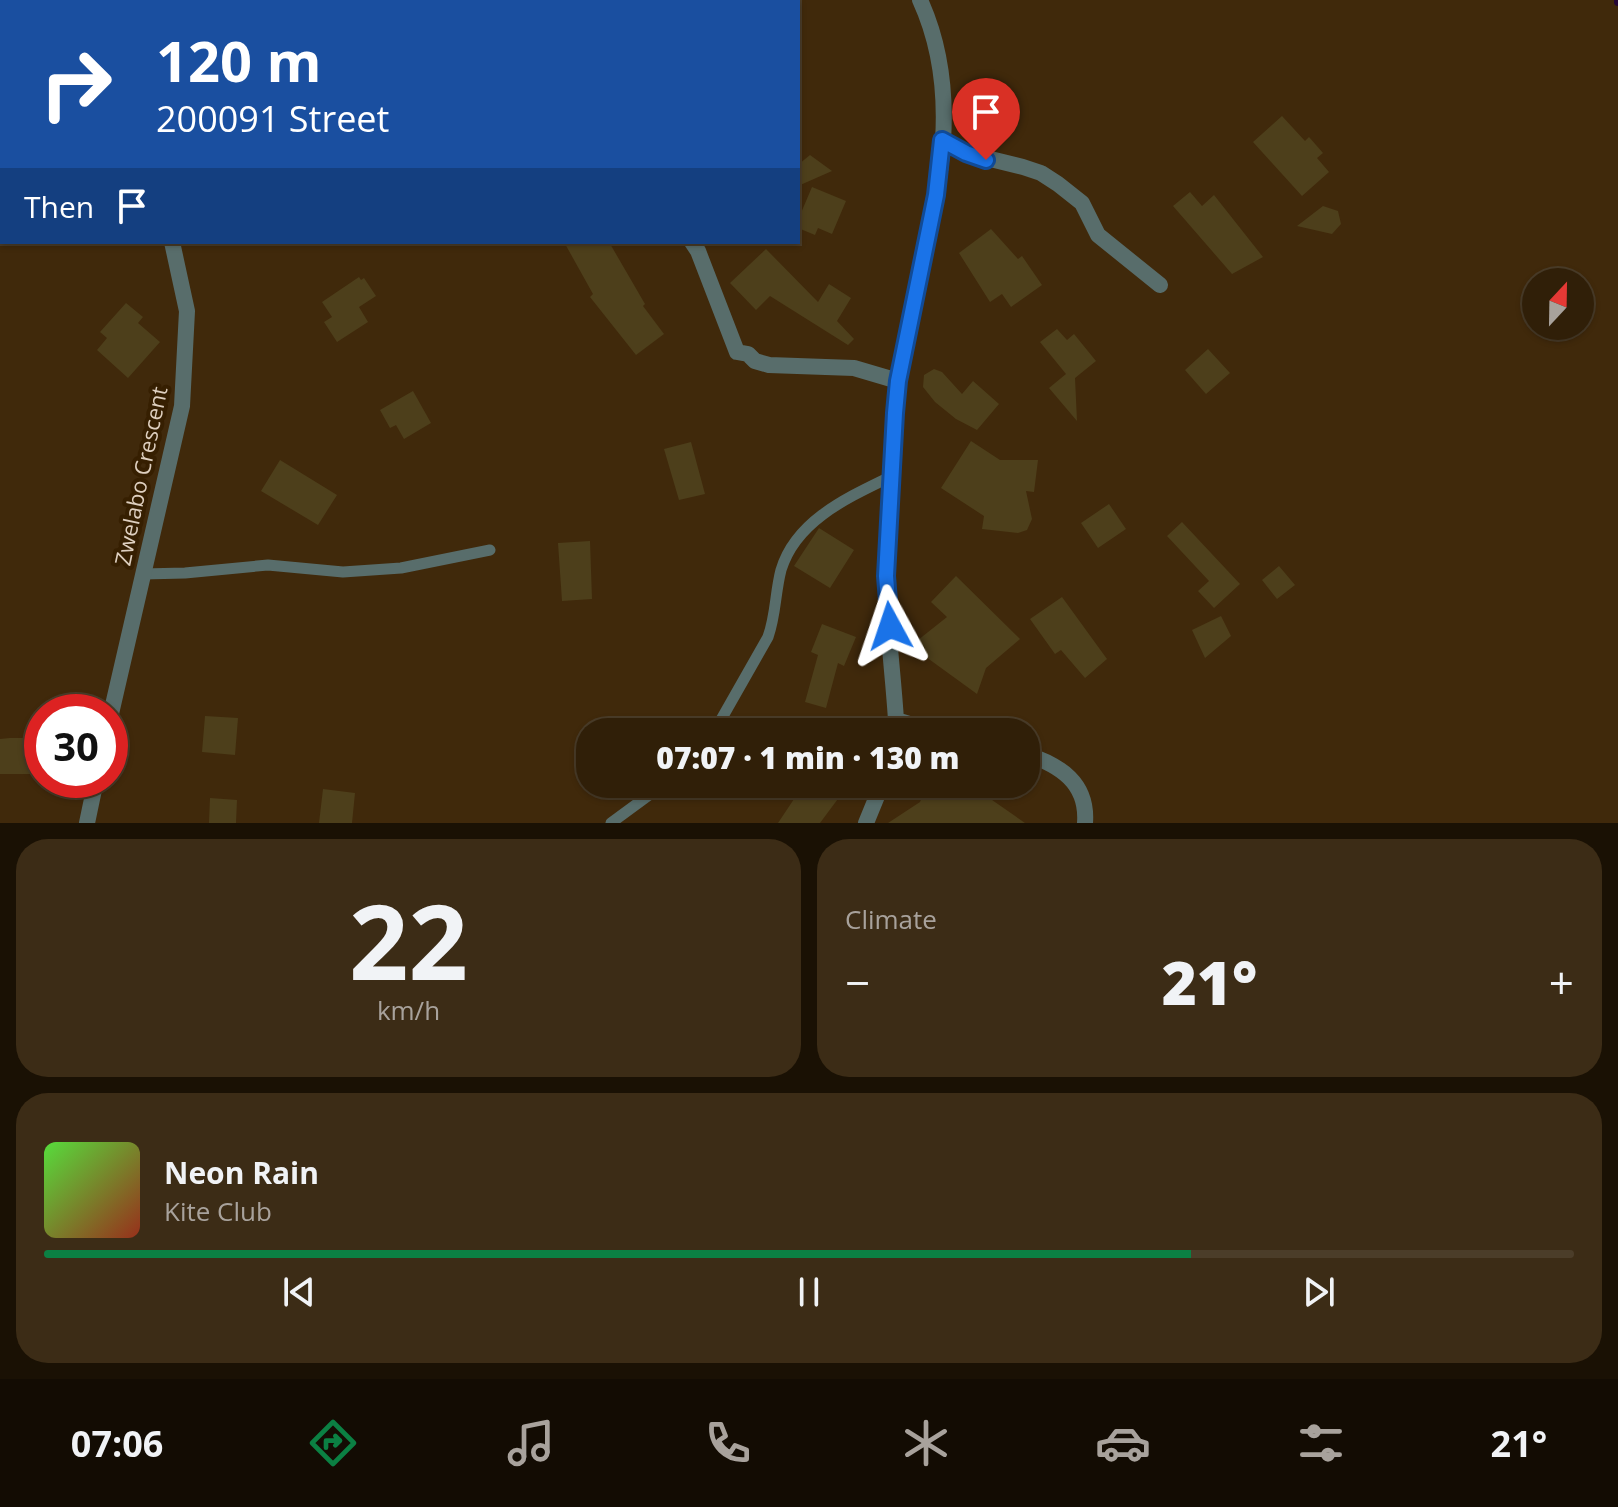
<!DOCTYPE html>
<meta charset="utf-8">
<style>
body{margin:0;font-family:"Open Sans",sans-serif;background:#3c2c16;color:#f1f3f6;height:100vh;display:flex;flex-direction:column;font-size:30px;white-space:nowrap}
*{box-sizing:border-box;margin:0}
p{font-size:26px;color:#a8a29c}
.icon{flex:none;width:44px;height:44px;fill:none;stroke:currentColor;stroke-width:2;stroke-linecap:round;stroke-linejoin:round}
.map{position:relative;height:823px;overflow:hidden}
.drawer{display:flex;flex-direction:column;gap:16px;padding:16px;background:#1a1104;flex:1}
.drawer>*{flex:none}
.hud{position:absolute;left:0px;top:0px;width:800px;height:244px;box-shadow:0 2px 6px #0004,0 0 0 2px #4b3d29;background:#1a4fa0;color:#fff;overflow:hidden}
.needle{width:52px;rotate:22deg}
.controls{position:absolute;left:1522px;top:268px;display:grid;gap:16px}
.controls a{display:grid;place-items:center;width:72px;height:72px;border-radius:50%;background:#301f08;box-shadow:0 2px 6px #0004,0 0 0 2px #4b3d29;font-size:40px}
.speed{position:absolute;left:24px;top:694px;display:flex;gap:16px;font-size:40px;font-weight:700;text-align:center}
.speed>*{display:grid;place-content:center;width:104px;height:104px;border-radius:50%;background:#301f08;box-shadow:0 2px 6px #0004,0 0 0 2px #4b3d29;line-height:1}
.speed .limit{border:12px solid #d22;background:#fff;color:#111}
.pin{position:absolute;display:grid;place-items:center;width:68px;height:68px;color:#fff;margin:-82px -34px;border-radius:50% 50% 50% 0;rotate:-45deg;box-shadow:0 0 8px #0007}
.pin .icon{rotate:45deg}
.me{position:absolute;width:88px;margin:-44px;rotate:355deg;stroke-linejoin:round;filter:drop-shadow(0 0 6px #0008)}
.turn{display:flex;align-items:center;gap:28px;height:168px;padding:0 24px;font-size:36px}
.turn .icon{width:104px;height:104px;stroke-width:2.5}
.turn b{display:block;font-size:56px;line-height:68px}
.then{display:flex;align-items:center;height:76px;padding:0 24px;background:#0003;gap:16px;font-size:30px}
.big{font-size:60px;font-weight:800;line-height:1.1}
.drawer .tile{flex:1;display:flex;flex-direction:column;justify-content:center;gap:12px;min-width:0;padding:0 28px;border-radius:32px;background:#3c2c16}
.drawer .dial{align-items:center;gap:0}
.dial b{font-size:104px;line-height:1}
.song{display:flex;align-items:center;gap:24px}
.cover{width:96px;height:96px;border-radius:12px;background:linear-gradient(135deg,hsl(110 70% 55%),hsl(10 70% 35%))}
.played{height:8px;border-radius:4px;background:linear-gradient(90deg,#0b8043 75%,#4b3d29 75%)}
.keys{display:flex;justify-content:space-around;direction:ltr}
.heat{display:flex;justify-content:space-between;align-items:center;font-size:44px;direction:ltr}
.drawer .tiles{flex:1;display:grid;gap:16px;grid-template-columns:1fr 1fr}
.tile:last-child{grid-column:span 2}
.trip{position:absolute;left:576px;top:718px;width:464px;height:80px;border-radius:32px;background:#301f08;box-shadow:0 2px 6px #0004,0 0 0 2px #4b3d29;font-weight:800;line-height:80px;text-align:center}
.menu{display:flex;height:128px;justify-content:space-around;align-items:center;background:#130c03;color:#a8a29c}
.menu .icon{width:56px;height:56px}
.menu .on{color:#0b8043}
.menu b{font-size:36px;color:#f1f3f6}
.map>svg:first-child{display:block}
</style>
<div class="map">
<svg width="1618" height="823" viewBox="0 0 1618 823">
<rect width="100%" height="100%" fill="#40290b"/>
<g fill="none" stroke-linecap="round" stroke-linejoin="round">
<path stroke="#250736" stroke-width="8" d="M1618,0v2"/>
</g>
<path fill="#4d3f1b" d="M1282,116l23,25 4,-4 14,16 -6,5 12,14 -27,24 -49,-54z
M810,155l22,16 -34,15 1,-22z
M812,187l34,14 -14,33 -14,-6 -3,7 -17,-7v-8z
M1190,192l12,14 12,-11 49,62 -31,17 -59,-68z
M1323,206l15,5 3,13 -9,10 -35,-8z
M991,229l27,30 4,-3 20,29 -31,22 -9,-13 -12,8 -31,-49z
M564,242h45l36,62 -2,2 21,28 -28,21 -46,-58 3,-3z
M766,249l52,53 11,-18 22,14 -14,23 17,18 -6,6 -78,-49 -14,14 -26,-27z
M359,277l2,3 3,-2 12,18 -17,11 9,15 -31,20 -13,-20 8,-5 -10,-15z
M126,303l17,14 -5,6 22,19 -32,36 -31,-28 10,-12 -7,-6z
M1057,329l10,11 7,-6 22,27 -21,17 2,43 -28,-33 17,-14 -26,-32z
M1208,349l22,24 -24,21 -21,-24z
M934,369l8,3 20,22 11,-13 26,23 -22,26 -21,-11 -21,-17 -12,-15 1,-12z
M413,391l18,32 -27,16 -8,-14 -6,3 -10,-18z
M971,441l29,19h38l-4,32 -8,-1 6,28 -5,11 -9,3 -36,-4 2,-13 -43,-28z
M691,442l14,52 -26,6 -15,-51z
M280,460l57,35 -19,30 -57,-34z
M1109,504l17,25 -28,19 -17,-25z
M1182,522l58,62 -26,24 -16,-17 11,-10 -42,-45z
M819,528l35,22 -24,38 -36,-22z
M590,541l2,58 -30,2 -4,-58z
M1279,566l16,19 -18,14 -15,-19z
M956,576l64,63 -34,29 -9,26 -51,-37 -8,-17 29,-23 -16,-15z
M1062,597l45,62 -22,19 -24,-28 -6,4 -25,-35z
M1221,616l10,20 -26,22 -13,-28z
M822,624l34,13 -12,29 -6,-3 -12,45 -21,-6 13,-47 -7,-3z
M205,716l33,2 -3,37 -33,-3z
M10,738h31v36h-41v-35z
M804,784h45l-29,39h-42z
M928,784h58l-4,9 43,30h-137l32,-21z
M323,789l32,4 -3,30h-33z
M210,798l27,2 -1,23h-27z"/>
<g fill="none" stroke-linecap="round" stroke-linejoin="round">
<path stroke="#586d6b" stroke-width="11" d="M143,574l42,-1 83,-8 75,7 58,-4 89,-18
M714,732l54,-95c8,-22 7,-44 13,-67 15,-50 68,-73 111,-94
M611,823l53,-39"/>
<path stroke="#586d6b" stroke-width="16" d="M464,0l1,2
M0,15l2,2
M942,140l24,13 57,14 18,6 17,11 24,19 16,32 62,50
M692,242l6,9 39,101 11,2 7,7 14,4 85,3 44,13
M110,718l72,-312 5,-95 -15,-69
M896,720l39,12
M894,732l2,-12c-3,-48 -10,-98 -10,-146 0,-38 5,-76 7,-115 1,-16 1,-32 2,-48 12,-135 86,-278 25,-411
M1026,754c34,11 62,29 59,69
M87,823l9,-43
M866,823l16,-39"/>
</g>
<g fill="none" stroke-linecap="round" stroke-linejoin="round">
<defs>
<path id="route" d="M890,626l-4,-50 9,-163 3,-32 38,-186 6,-55 24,13 20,7"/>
</defs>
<use href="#route" stroke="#114b97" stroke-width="20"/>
<use href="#route" stroke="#1a73e8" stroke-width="14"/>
</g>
<g text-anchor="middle" stroke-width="8" stroke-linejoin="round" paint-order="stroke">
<g font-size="22" fill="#decfbf" stroke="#361f01">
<text transform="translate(141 476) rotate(-78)" y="8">Zwelabo Crescent</text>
</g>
</g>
</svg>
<div class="controls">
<a><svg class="needle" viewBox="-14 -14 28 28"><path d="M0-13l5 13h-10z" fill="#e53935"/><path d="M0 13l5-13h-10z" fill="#a8a29c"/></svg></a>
</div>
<div class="speed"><div class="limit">30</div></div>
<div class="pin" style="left:986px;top:160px;background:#d93025"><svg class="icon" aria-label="arrive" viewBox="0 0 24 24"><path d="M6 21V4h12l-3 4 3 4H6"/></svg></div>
<svg class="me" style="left:890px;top:626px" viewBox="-20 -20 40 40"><path d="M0-17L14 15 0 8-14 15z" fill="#1a73e8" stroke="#fff" stroke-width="4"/></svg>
<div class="trip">07:07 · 1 min · 130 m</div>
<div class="hud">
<div class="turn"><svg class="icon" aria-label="right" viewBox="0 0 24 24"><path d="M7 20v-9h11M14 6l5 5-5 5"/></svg><div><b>120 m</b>200091 Street</div></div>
<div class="then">Then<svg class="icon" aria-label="arrive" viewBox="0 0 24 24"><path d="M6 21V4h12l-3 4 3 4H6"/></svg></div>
</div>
</div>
<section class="drawer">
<div class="tiles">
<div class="tile dial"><b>22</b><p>km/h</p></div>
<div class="tile"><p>Climate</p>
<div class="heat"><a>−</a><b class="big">21°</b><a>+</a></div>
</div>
<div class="tile">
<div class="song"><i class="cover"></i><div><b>Neon Rain</b><p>Kite Club</p></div></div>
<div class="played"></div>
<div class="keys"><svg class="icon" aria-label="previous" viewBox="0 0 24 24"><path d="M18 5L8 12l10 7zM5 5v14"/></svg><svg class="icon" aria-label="pause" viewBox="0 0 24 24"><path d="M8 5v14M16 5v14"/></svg><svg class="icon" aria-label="next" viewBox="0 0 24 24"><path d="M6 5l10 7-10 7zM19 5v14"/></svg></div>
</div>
</div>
</section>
<nav class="menu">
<b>07:06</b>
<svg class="icon on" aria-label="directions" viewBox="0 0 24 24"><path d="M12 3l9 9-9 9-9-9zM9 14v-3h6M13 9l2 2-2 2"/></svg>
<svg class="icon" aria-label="music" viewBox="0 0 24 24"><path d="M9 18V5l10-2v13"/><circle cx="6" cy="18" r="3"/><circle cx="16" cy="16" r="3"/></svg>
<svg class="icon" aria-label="phone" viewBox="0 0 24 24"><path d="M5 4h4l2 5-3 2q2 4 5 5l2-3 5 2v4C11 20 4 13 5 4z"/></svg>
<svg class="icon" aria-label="climate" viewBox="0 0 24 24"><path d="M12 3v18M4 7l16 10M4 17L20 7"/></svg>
<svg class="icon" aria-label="car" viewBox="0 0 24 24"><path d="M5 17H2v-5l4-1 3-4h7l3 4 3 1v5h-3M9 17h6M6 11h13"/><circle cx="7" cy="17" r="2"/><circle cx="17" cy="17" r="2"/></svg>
<svg class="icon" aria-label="filters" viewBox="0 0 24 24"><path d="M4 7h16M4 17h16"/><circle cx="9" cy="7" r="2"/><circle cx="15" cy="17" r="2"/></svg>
<b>21°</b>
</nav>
